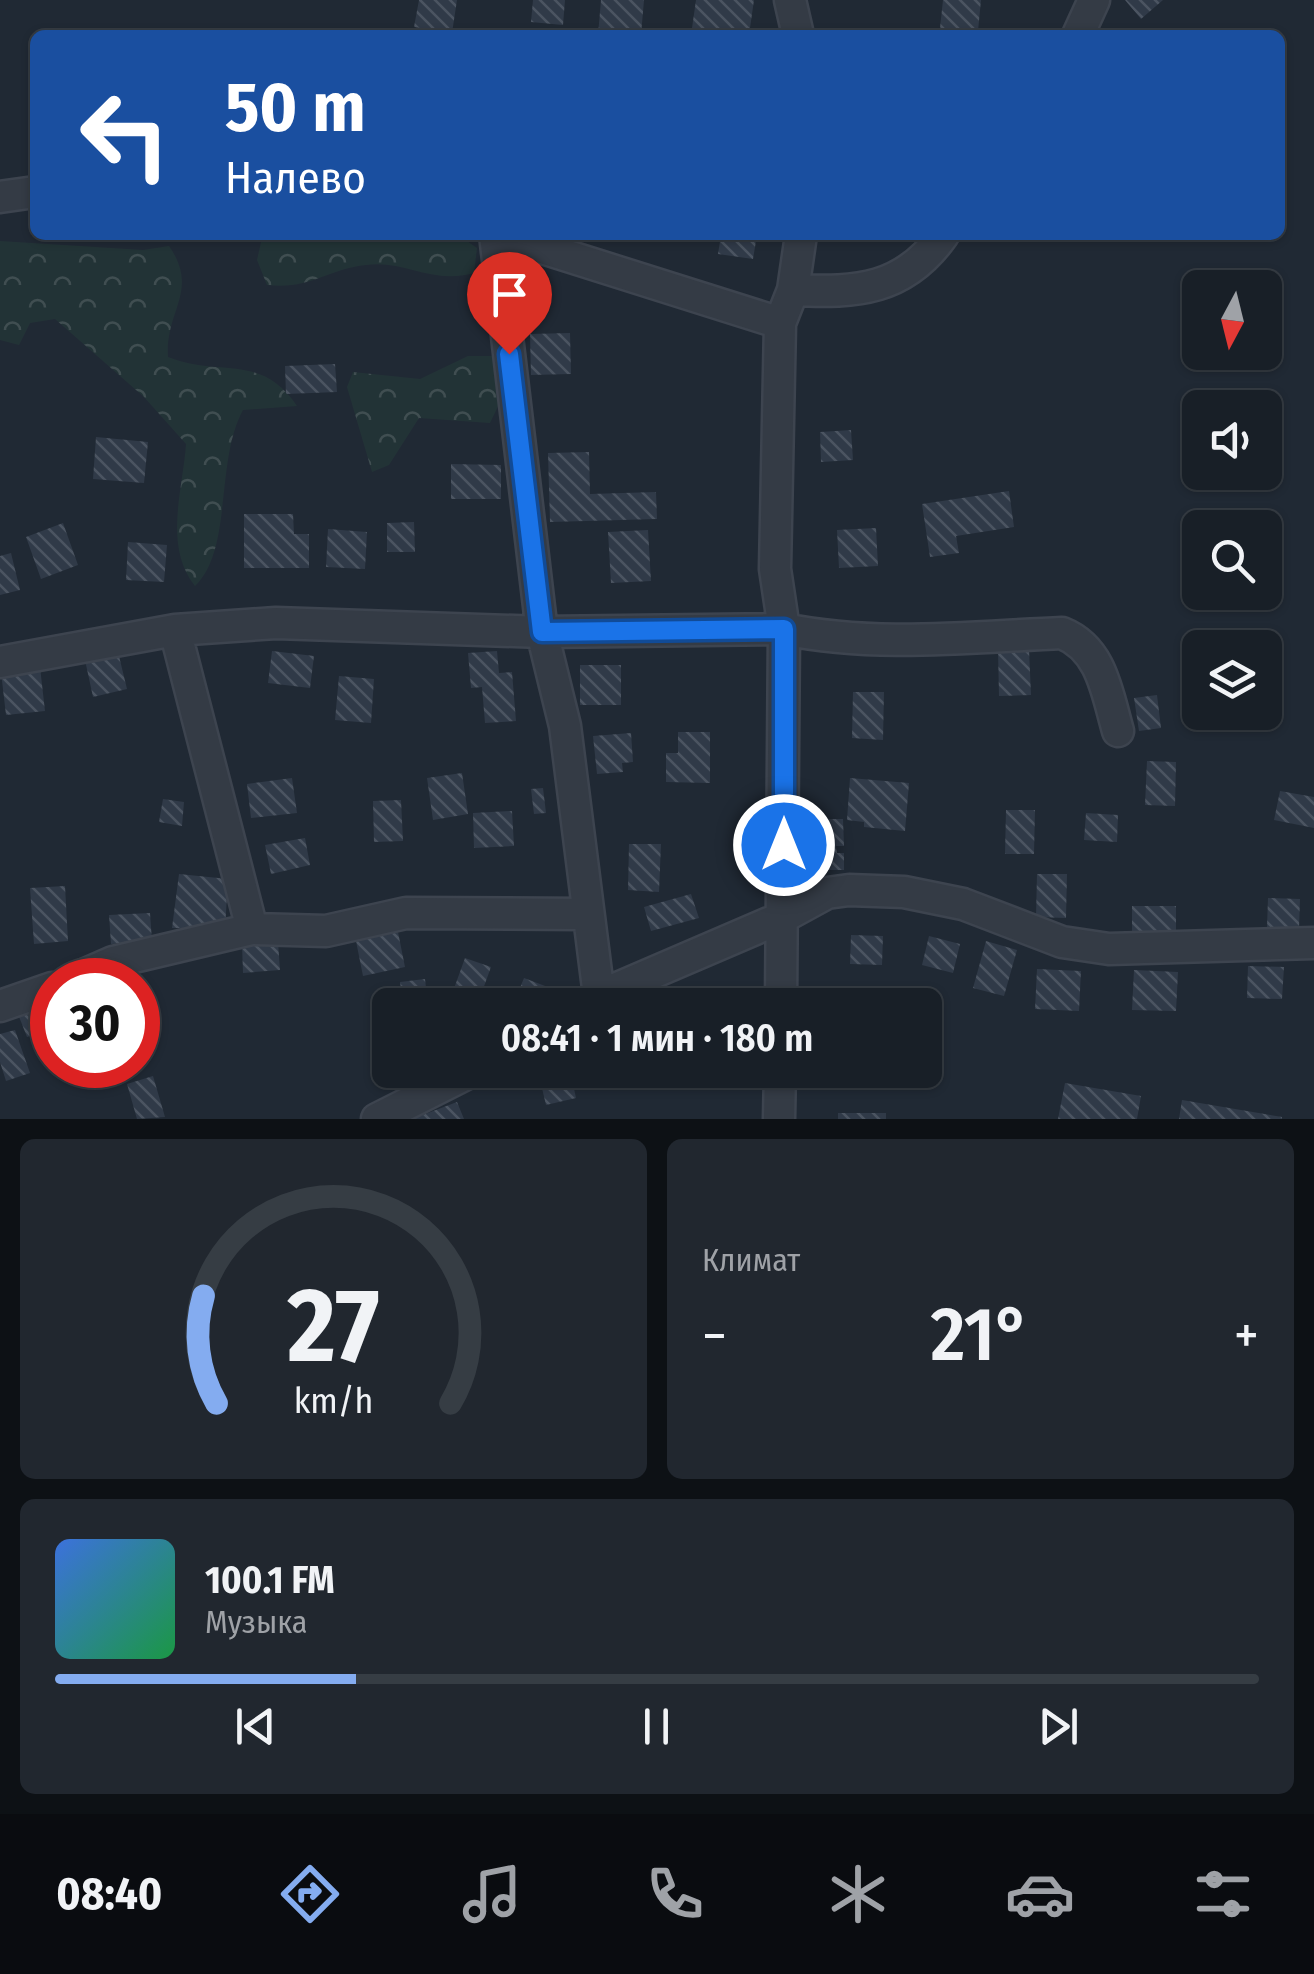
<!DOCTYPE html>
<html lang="ru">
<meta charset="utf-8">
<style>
body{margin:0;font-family:"Fira Sans Condensed",sans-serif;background:#21272f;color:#f1f3f6;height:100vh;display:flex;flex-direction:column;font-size:38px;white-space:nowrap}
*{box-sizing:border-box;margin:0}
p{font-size:32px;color:#9fa2a7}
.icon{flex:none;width:55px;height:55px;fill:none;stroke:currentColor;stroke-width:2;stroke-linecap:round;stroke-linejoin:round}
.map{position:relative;height:1119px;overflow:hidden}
.side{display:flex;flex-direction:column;gap:20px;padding:20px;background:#0d1115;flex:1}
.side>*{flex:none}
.guide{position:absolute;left:30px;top:30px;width:1255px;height:210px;border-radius:15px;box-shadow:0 2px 8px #0004,0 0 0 2px #363d44;background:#1a4fa0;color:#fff;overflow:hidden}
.needle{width:65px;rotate:187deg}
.buttons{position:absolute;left:1182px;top:270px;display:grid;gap:20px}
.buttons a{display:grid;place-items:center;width:100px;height:100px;border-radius:15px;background:#181f27;box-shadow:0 2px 8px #0004,0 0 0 2px #363d44;font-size:50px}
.speed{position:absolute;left:30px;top:958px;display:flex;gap:20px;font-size:50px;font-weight:700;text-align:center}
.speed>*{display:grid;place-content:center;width:130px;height:130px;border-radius:50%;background:#181f27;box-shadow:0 2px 8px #0004,0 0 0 2px #363d44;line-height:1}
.speed .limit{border:15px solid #d22;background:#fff;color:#111}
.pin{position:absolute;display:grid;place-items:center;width:85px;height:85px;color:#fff;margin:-102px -42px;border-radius:50% 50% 50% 0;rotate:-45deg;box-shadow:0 0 10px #0007}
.pin .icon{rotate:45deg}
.me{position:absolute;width:110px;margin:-55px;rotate:0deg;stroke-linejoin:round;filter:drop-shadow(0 0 8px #0008)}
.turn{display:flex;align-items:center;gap:35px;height:210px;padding:0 30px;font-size:45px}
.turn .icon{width:130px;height:130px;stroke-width:2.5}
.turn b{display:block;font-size:70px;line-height:85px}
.big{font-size:75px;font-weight:600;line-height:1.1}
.side .card{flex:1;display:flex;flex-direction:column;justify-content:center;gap:15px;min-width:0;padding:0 35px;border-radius:15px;background:#21272f}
.side .dial{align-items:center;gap:0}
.dial svg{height:260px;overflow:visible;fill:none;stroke:#363d44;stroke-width:7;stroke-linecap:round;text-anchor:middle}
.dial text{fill:#f1f3f6;stroke:none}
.song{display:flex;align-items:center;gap:30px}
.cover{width:120px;height:120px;border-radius:15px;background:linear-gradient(135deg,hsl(220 70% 55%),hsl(140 70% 35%))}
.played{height:10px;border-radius:5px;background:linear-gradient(90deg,#84acf0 25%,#363d44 25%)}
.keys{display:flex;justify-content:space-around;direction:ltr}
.heat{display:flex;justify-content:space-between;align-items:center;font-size:55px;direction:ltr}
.side .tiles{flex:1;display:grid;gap:20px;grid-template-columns:1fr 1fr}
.card:last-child{grid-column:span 2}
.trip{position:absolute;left:372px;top:988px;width:570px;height:100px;border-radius:15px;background:#181f27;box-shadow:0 2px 8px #0004,0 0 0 2px #363d44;font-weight:600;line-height:100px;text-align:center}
.dock{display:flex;height:160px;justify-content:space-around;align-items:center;background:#0a0c10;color:#9fa2a7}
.dock .icon{width:70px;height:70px}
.dock .selected{color:#84acf0}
.dock b{font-size:45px;color:#f1f3f6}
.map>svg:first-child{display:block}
</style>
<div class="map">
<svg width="1314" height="1119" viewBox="0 0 1314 1119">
<defs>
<pattern id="forest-crowns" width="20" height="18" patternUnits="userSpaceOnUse" patternTransform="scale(2.5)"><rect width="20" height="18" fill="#223336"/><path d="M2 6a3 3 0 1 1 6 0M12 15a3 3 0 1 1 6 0" fill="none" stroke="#404e51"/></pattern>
<pattern id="building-back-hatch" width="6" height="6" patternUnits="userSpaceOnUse" patternTransform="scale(2.5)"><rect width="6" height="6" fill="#303a48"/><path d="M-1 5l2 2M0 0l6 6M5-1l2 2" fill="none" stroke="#4b5461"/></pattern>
</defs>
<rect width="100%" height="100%" fill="#202934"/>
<path fill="url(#forest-crowns)" d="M268,235h190l19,13 -3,25c-43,12 -68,-13 -108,-8 -39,4 -56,25 -99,20l-10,-25 5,-22z
M0,241l143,9 26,-4c31,45 -4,64 -1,111 53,21 92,-5 129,49l-54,4c-28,51 -10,140 -48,176 -32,-40 -12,-96 -9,-142l-42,-47 -89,-78 -25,4 -11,22 -19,-5z
M468,356h54l-32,67 -71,-5 -30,47 -17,7 -25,-85 6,-15 67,7z"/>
<path fill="url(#building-back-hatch)" d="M419,0h38l-5,33 -38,-6z
M533,0h32l-2,25 -32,-3z
M601,0h43l-3,35h-43z
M696,0h58l-5,35 -57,-7z
M943,0h38l-3,31 -38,-3z
M1125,0h38l-22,19z
M721,235h36l-4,24 -35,-5z
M570,333l1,41 -40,1 -1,-41z
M335,364l2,28 -51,2 -1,-28z
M851,430l2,30 -32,2 -1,-30z
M96,437l52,5 -4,41 -51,-4z
M589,452l1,42 66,-2 1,27 -107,3 -2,-69z
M451,464l50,1v34h-50z
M1009,491l5,36 -58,9 3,17 -29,4 -8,-53z
M244,514h49l1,20h15v34h-65z
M414,522l1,30h-28v-29z
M63,523l15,42 -37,14 -15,-42z
M876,528l2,38 -39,2 -2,-38z
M328,529l39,3 -2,37 -39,-2z
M648,530l3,51 -40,2 -3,-51z
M128,542l39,3 -3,37 -38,-2z
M11,553l9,37 -20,5v-39z
M1029,649l2,46 -32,1 -1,-46z
M272,651l42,5 -4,32 -42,-5z
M497,651l2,22 13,-1 4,49 -31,2 -3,-36 -11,1 -3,-35z
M118,652l9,37 -34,8 -8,-37z
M580,665h41v40h-41z
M40,667l5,44 -39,4 -5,-43z
M339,676l35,3 -3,44 -36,-3z
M853,692h31l-1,48 -31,-2z
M1157,695l4,33 -22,3 -5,-33z
M678,732h32v51l-44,-1v-29h12z
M631,733l2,29 -11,1 1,9 -26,2 -4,-38z
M1147,761l29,1 -1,44 -30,-1z
M462,773l6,41 -35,6 -6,-42z
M292,778l5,35 -46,5 -4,-34z
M850,778l59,5 -4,48 -41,-4v-5l-17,-2z
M543,788l3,25 -12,1 -3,-25z
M1280,791l34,6v31l-40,-8z
M163,799l21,3 -2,24 -23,-4z
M401,800l2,41 -29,1 -1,-41z
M1006,810h29l-1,44h-29z
M512,811l2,35 -40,2 -1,-35z
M1086,813l32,2 -1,27 -33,-2z
M820,819h23l1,27h-8l1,7h7v17h-22z
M305,838l5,27 -39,9 -6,-29z
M629,844h32l-2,48 -31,-2z
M179,874l49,5 -3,50 -53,-1z
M1037,874h30l-1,44 -30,-1z
M65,886l3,55 -34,3 -4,-56z
M691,894l8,24 -48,13 -7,-24z
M1268,898l32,1 -1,30 -32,-2z
M1132,906h44v29h-44z
M150,913l2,28 -41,3 -2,-29z
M398,932l7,35 -42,9 -7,-35z
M851,935l32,1 -1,29 -32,-1z
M929,936l31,8 -7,29 -31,-8z
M986,941l31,9 -13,46 -31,-8z
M278,942l2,28 -37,3 -1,-29z
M465,958l26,9 -13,36 -26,-9z
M1248,966l36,1 -2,32 -35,-1z
M1037,969l44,2 -2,40 -44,-2z
M1134,970l44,2 -2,39 -44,-1z
M524,978l29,11 -6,16h-34z
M425,979l3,26h-25l-3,-23z
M52,1002v28l-25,7 -9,-23z
M15,1030l15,43 -24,8 -6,-19v-28z
M528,1070h42l6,28 -30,7 -5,-21 -9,2z
M850,1070h30v6l-30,-1z
M153,1076l12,41 -28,2 -10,-35z
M1065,1083l76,13 -4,23h-79z
M1182,1100l100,17v2h-103z
M457,1102l7,17h-52z
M838,1113h48v6h-48z"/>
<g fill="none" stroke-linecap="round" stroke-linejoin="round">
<defs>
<path id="minor" d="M790,0l8,35
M1078,35l16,-35
M0,197l35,-5
M495,235l47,397 23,94 34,270
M501,235l279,88
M801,235l-8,55 -13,33 -5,246 9,60c92,19 185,8 278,4 40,16 45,60 56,98
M793,290c65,3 111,0 150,-55
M175,630l77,299
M0,662l175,-32 101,-7 266,9 242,-3 -3,376
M72,980l41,-18 139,-33 74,2 80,-18 179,1
M590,1005l9,-9 184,-79 44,-24 22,-3 55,2 59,12 99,38 47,7 205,-6
M0,1006l52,-18
M377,1119l97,-49
M779,1119l1,-49"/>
</defs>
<use href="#minor" stroke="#3d444f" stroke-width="35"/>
<use href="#minor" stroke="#343b45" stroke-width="30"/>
</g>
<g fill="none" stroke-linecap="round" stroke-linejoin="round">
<defs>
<path id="route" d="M509,354l33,278 242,-3v216"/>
</defs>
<use href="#route" stroke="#114b97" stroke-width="25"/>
<use href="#route" stroke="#1a73e8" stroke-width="18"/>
</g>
</svg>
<div class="buttons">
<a><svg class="needle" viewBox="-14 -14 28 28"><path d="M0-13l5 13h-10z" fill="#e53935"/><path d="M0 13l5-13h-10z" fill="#9fa2a7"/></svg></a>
<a><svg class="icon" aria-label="sound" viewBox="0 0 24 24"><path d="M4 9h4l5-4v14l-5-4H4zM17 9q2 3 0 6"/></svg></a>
<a><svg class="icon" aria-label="search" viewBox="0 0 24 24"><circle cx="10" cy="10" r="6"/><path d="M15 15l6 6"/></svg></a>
<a><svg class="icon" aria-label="layers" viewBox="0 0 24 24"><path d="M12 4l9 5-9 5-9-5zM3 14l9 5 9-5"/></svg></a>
</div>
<div class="speed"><div class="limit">30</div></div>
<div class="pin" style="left:509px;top:354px;background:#d93025"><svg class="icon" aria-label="arrive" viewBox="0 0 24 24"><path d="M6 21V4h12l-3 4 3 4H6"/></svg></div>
<svg class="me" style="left:784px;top:845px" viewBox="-20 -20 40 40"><circle r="17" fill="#1a73e8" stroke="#fff" stroke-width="3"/><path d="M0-11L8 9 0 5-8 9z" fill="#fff"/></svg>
<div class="trip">08:41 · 1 мин · 180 m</div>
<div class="guide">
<div class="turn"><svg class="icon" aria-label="left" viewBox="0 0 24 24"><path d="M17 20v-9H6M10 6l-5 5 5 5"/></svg><div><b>50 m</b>Налево</div></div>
</div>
</div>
<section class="side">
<div class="tiles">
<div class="card dial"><svg viewBox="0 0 100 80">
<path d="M14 69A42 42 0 1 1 86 69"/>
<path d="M14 69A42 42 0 0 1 10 36" stroke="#84acf0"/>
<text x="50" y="56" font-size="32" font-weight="700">27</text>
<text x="50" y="72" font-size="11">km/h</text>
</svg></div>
<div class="card"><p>Климат</p>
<div class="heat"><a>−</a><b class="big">21°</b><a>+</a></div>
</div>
<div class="card">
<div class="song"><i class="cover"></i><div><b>100.1 FM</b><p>Музыка</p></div></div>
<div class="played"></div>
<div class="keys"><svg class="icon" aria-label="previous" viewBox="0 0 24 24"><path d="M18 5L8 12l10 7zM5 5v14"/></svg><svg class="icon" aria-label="pause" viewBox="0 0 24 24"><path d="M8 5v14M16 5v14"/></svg><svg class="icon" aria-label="next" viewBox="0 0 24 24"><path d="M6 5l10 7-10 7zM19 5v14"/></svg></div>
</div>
</div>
</section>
<nav class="dock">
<b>08:40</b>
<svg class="icon selected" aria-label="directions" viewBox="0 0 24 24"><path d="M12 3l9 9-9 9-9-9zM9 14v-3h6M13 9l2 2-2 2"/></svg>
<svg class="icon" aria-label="music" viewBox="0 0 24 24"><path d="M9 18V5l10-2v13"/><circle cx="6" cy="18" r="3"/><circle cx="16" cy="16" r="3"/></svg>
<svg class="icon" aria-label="phone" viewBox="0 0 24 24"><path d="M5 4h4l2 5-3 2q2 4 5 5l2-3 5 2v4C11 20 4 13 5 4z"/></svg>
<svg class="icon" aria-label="climate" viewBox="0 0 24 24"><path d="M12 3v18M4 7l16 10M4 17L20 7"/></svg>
<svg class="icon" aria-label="car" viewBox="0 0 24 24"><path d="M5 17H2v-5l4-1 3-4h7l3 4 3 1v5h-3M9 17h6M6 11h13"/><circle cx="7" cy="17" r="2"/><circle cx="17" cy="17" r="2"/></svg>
<svg class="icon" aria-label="filters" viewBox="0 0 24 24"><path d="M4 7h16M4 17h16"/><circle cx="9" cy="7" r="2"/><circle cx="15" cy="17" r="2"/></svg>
</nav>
